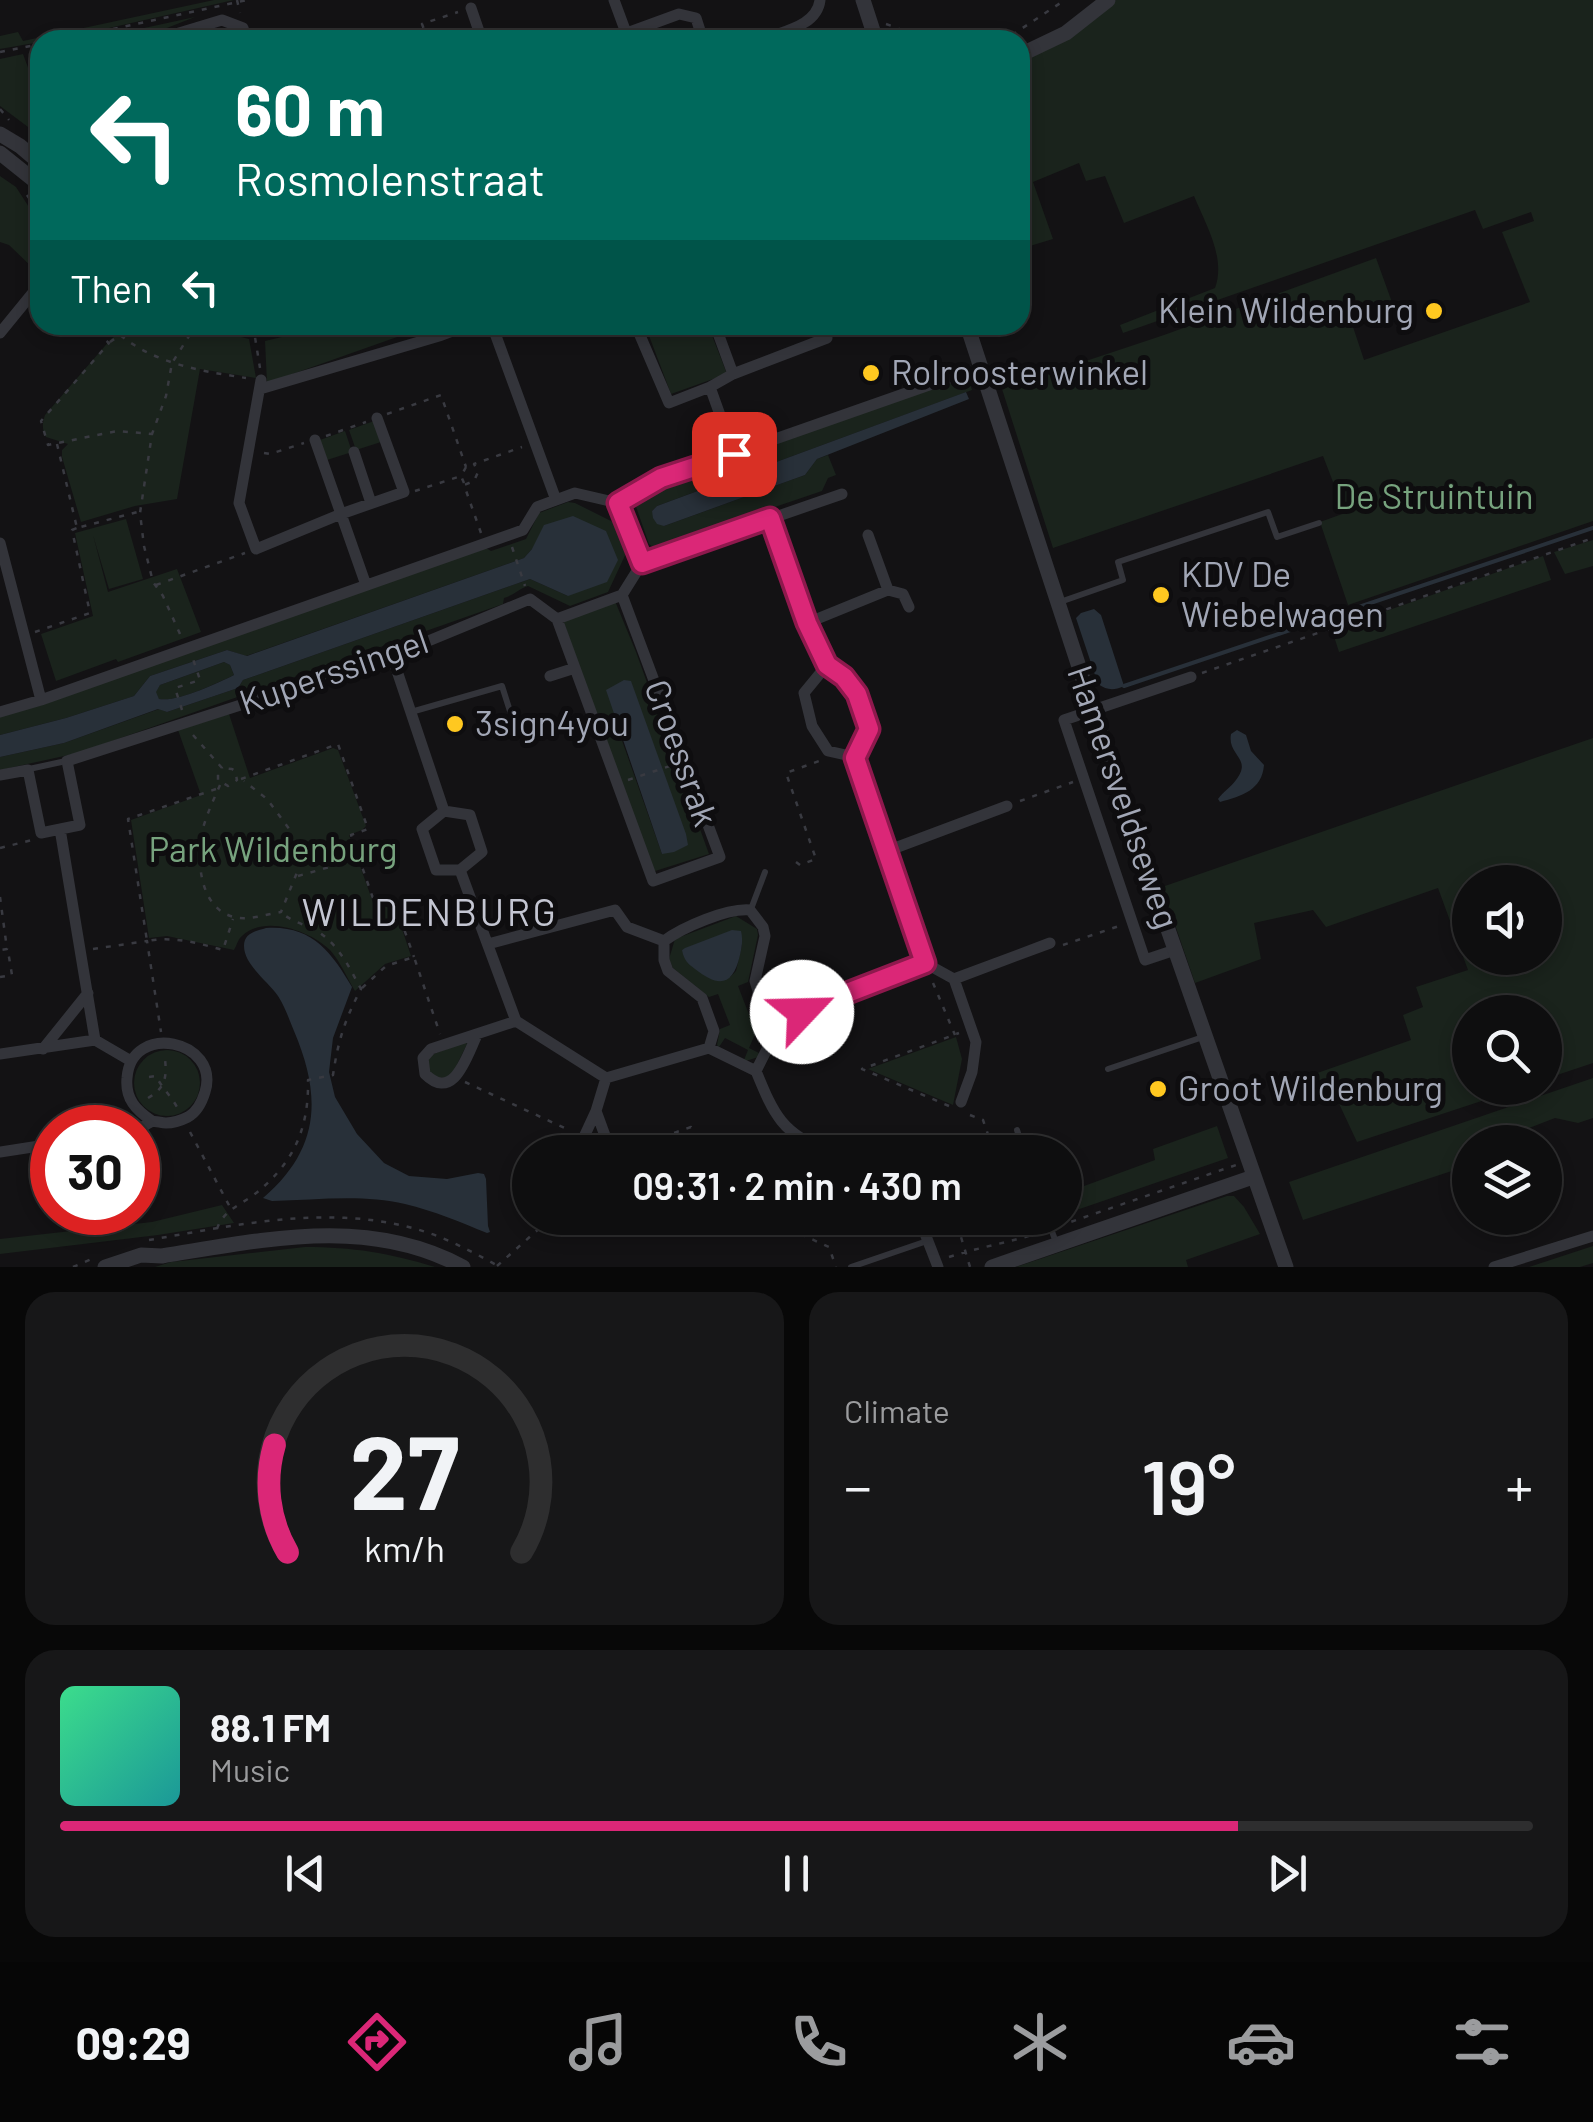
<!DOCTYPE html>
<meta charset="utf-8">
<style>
body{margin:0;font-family:Barlow,sans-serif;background:#171718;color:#f1f3f6;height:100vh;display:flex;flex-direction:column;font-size:38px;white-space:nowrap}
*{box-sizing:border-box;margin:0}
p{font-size:32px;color:#9b9c9e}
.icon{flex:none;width:55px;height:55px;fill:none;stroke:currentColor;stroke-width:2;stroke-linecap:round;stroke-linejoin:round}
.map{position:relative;height:1267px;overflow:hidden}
.details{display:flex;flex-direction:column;gap:25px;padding:25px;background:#080808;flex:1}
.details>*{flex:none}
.guide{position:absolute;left:30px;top:30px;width:1000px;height:305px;border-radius:30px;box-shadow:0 5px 15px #0003,0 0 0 2px #2e2e2f;background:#00695c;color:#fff;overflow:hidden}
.fabs{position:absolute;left:1452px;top:865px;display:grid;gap:20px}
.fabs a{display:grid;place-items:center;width:110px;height:110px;border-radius:50%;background:#0e0e0f;box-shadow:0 5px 15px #0003,0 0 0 2px #2e2e2f;font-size:50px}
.speed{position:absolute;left:30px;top:1105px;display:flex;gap:20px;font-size:50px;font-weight:700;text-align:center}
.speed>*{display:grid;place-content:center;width:130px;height:130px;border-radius:50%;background:#0e0e0f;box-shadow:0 5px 15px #0003,0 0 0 2px #2e2e2f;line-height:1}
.speed .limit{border:15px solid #d22;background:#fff;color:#111}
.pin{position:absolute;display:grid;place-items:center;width:85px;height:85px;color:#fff;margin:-42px;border-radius:20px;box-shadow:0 5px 15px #0006}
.me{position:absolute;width:110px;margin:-55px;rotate:66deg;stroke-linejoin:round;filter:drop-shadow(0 0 8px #0008)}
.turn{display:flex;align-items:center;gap:35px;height:210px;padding:0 40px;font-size:45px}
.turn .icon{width:130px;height:130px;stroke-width:2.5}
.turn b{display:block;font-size:70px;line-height:85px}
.then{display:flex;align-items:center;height:95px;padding:0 40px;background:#0003;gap:20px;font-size:38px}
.big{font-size:75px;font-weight:600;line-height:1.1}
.details .card{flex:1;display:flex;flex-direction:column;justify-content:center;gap:15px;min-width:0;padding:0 35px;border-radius:30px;background:#171718}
.details .dial{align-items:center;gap:0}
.dial svg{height:260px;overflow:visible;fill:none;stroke:#2e2e2f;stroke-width:7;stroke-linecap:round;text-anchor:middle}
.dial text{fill:#f1f3f6;stroke:none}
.song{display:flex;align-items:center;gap:30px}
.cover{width:120px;height:120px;border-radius:15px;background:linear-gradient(135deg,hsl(150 70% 55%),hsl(180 70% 35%))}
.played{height:10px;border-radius:5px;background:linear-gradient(90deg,#db2777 80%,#2e2e2f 80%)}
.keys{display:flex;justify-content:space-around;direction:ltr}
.heat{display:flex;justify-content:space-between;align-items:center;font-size:55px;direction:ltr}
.details .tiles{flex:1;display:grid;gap:25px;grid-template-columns:1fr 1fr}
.card:last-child{grid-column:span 2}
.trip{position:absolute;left:512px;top:1135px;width:570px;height:100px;border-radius:50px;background:#0e0e0f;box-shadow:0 5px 15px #0003,0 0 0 2px #2e2e2f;font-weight:600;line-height:100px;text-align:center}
.tab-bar{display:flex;height:160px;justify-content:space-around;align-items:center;background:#060606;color:#9b9c9e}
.tab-bar .icon{width:70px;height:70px}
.tab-bar .active{color:#db2777}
.tab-bar b{font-size:45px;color:#f1f3f6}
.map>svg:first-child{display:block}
</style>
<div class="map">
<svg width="1593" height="1267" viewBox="0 0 1593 1267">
<rect width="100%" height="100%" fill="#131214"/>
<path fill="#1a231c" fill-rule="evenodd" d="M214,0h20l-165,37 -69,12v-13l18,-4 5,9z
M1116,0h477v521l-245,84 -28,-83 25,-9 -22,-57 -270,92 -51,-159 162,-54 212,-77 17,47 -42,16 13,39 166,-58 -28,-70 32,-11 -3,-9 -48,17 -8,-19 -352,123 -3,-8 95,-37c11,-30 -9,-63 -21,-92l-70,27 -19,-47 -19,5 -7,-18 -46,19 20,57 -33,10v-187l77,-44z
M195,17l-59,23 -43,-1z
M23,54l17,46v36l-40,-30v-47z
M0,176l16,11 22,34 -1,51 -28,-27 -9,-3z
M131,325h64l54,14 7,39 -56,-9 -23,130 -42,7 -54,16 -19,-65v-7l6,-6 -22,-7c-4,-8 -4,-13 -1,-22l66,-76z
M332,325h99l-164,58 -2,-42z
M645,325h63l19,49 -56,20z
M967,375l5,15 -315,116 -5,5 12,15 141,-51 12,-16 11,-4 8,20 -8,3 -6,13 -168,57 -5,-4 -16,-46 5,-5z
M374,421l7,21 -25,8 -7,-20z
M345,431l7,21 -25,8 -7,-20z
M568,502l7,1 44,22 9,24 -20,43 -38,14 -42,-20c-9,3 -14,9 -24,12l-1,6 -425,149 -78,17v-13l64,-14 95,-34 8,3 71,-24 5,-8 287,-101 38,17 -36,-47 -8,9 -278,98 -19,-6 -77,26 -16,20 -68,22 -66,17v-18l486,-169 5,3 35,-12 13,-26z
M126,519l17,60 -34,10 -16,-54 15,57 69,-23 24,63 -83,30 -2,-3 -60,22 -15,-47 52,-18 -18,-83z
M1593,540v26l-28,8 -11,-22z
M1543,556l8,24 -212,72 -7,-22z
M615,601l21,51 73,202 -57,18 -89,-252zM619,732l45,44 6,14 -8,64z
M224,662l6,3 4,10c-19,9 -55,27 -75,24l-4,-7 5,-7z
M229,714l21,64 83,-30 5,2 28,76 -4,4 -13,5 26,73 9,-2 12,5 15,45 -26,8 -30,27c-8,-13 -15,-30 -25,-41 -19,-19 -66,-36 -88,-14 -4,3 -5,9 -8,14l-67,-14 -18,2 -18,-118 70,-25 -23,-65z
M1593,738v325l-48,16v-67h-75v76h51l-164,54 -23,-49 -21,6 -7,-22 105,-37 -8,-25 20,-8 -7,-20 52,-17 -30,-82 -112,39 -13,-17 -59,13 7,36 -66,24 -33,-96zM1470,882h75v76h-75z
M736,916l21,13 1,6 -10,47 -10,4 12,31 10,-3 11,8v6l-11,-5 -11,25 10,5 -1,4 -12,4 -2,-1 4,-10 -23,-12 -6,9 -2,-2 3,-16 10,-4 -12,-31 -9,3 -36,-29 -4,-9 6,-20zM732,931l10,14 -6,26 -6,6 -48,-27z
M956,1037l6,22 -9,46 -85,-36z
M466,1042l1,2 -17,35 -20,-3 -2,-20z
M134 1083a33 33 0 1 1 66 0a33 33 0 1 1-66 0Z
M1593,1078v40l-15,5 -23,-5 -39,15 -7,9h-39v23l-167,55 -14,-38z
M1217,1126l11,32 -163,56v-21l90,-33 -2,-11z
M1227,1196h7l10,11 16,27 -74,26 2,7h-172z
M222,1205l12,18 -76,12 -158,19v-15l152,-17z
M1593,1246v17l-13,4h-51z
M305,1247c48,0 84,6 130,20h-280l16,-5z"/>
<path fill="#283039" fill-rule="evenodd" d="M966,392l3,7 -152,60 -12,16 -141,51 -7,-2 -4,-6 -1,-7 5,-5z
M573,516l33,15 12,29 -11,22 -39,14 -38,-17 -287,101 -5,8 -71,24 -9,-3 -94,34 -64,14v-22l66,-17 68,-22 16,-20 77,-26 20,6 277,-98 8,-9 12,-24zM224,662l6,3 4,10c-18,9 -56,27 -75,24l-3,-7 4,-7z
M1094,609l7,6 23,71c-11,5 -17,4 -26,-2l-22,-66 5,-5z
M624,680l7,1 55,153 2,11 -14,7 -12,2 -56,-164z
M1237,730l9,5 5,16 13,14c-2,25 -22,31 -44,37l-2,-3c5,-7 13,-12 18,-19 17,-22 -9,-24 -5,-46z
M266,928c45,-3 65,23 86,59l-19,51 -4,34 6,25 22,37 27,29 25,13 38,3 31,-6 6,1 2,5 2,47 2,6 -3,1c-27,-11 -53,-22 -82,-29 -42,-10 -89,-4 -133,-3l-9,-3c57,-49 59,-101 31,-167 -5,-12 -9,-24 -16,-35 -10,-15 -34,-31 -34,-50 0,-13 12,-15 22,-18z
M732,930l9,1c2,9 1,15 -1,24 -7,31 -21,33 -45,14 -8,-6 -11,-9 -13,-19l3,-2z"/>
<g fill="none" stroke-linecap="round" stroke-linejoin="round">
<path stroke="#283039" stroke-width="4" d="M1124,686l469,-158"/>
<path stroke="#393a41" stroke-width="2.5" stroke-dasharray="5 8" stroke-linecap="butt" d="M237,0l3,13
M886,24l12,4 10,12
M62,40l185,-40
M428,40l-6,-16 36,-12
M1000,40l9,-3 56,-37
M0,52l40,-8
M0,109l9,11
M27,195l13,20
M86,325l23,18 -68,78 7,24 69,-14 35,3
M253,325l7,43
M121,334l8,-9
M110,342l10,-7c36,29 81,36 126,43
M387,414l54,-19 25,72
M326,436l40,-14
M57,444l20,84 64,-17
M264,453l6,1 34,-11
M464,483l-3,-7 5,-9 8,-3
M415,491l46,-15
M481,533l-17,-48 10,-4 4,-9 -4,-8 48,-17
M512,547l13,39
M156,585l89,-32
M35,632l55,-19 -18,-83 5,-2
M180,634l-17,-38 -10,-14 -9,-36 -4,-33 12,-79 14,-38 6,-33 24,-38
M1202,673l391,-135
M182,710l-7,-22 25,-8 -7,-21
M193,735l29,33 -4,5v7l10,6 9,-6 -2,-9 -3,-2 -10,-1
M241,779l97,-35 30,85 -17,6 25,72 18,-6 20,56
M628,780l45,-15
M220,785c-7,16 -16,35 -19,52 -4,28 0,72 33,80 14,4 33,-3 47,-5l17,-42 -8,-40 -23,-31 -23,-18
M216,789l-88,30 19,122c26,-5 51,2 76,9l10,-31
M1020,801l53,-19
M0,848l32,-8
M796,862l4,3 16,-6 -30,-86 33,-12
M298,876l60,-17
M0,897l7,52 -7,1
M1063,945l59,-20
M93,949l54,-8 14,91
M0,977l12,-2 -4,-24
M933,983l22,52
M362,988l24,-22 28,-9 26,77
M149,1077l7,-1c6,12 15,20 21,31
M465,1082l106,49
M148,1098c17,-10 19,-20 17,-39
M949,1106l-87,-37 97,-36
M970,1115l13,5 11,32
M190,1132l41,77
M625,1150l66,-23 10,25
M765,1218l64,29 7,20
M1012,1218l3,23
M1059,1226l177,-61
M952,1228l9,9 9,30
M217,1229c5,-16 20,-23 34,-32 41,-31 58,-66 57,-117l25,-5c5,-34 12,-56 28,-86 -12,-22 -22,-44 -44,-58 -12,-7 -26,-9 -36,-19
M937,1232l43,-14
M149,1240c88,-15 179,-36 267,-11 29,8 57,23 84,38
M949,1257c31,-10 62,-15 93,-25
M497,1266l54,-48
M73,1267l21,-9"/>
<path stroke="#33343a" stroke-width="6" d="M1060,602l63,-22 -5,-18 150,-50 9,25 42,-14
M411,712l91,-26 14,44
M29,769l37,-8
M751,909l14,-37
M1108,1069l95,-32
M1017,1130l7,22
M1047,1218l10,27
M851,1267l76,-26"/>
<path stroke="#33343a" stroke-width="11" d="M614,0l14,38
M471,8l11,32
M627,33l52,-19 17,4 7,22
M156,40l66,-20 21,8 4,12
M762,40c21,-9 55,-14 58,-40
M492,325l64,175
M0,333l40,-49
M639,333l30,70 41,-16 24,67
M733,374l94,-36 -5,-13
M261,380l-22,123 17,46 85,-35 63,-22 -27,-74
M710,387l23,-13 -18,-49
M260,389l179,-53 29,-11
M315,440l51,145
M354,452l17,51
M618,503l24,60
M868,535l20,55
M0,543l41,157
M557,619l96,262 67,-24 -98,-262
M807,623l81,-33 15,4 6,13
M392,656l52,155 26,4 12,37 -22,18 56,151 90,57 103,-30 47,23 24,-48 44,-21 101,-39 -70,-206 14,-28 -12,-35 -13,-17 -17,-12 -20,-42 -36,-105
M827,665l-23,28 8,33 16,25 27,6
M550,676l25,-8
M0,712l41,-12 468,-165 14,-5 14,-23 38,-14 43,10 43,-24 308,-108
M0,775l28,-5 13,63 39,-8 -13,-64 325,-105 138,-57 27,20 65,-24 20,-32 200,-69
M444,811l-22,18 14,41h24
M887,851l120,-45
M488,944l127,-34 12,17 37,14
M1175,950l-30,10 -81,-240 127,-43
M925,963l29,16 22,63 -4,30 -11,30
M954,979l96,-36
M477,1035c-10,20 -23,68 -52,39l-2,-16 8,-9 85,-28
M95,1040l36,21
M709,1048l5,-17 -12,-33 -34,-27 -4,-11v-19c19,-14 63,-33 86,-31l13,17 2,9 -10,45 9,30 16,12
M43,1049l45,-56
M0,1054l95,-14 -35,-211
M756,1071c18,44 26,63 73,81
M596,1111l10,-33
M138,1130c4,-2 8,-6 13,-8 5,-2 9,1 15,1 6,0 16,-3 22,-6 9,-5 14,-15 17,-25 16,-52 -74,-71 -78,-14 -2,21 9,32 25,43
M0,1152l52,-8
M577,1152l19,-41 15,41
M617,1218l6,3 4,-3
M642,1218l15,4
M919,1218l19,49
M1494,1267l99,-31"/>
<path stroke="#33343a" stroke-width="15" d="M863,0l13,40
M1020,55l46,-22 42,-33
M0,134l20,12 20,17
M0,153l40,32
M967,325l154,470 165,472
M105,1267l36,-12 21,1c101,-16 205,-41 301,11
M992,1267l261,-90"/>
</g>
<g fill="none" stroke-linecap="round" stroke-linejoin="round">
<defs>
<path id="route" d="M734,454l-73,24 -43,25 24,60 128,-45 37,105 20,42 17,12 13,17 12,35 -14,29 70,205 -101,39 -22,10"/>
</defs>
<use href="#route" stroke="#8e194d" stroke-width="25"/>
<use href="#route" stroke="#db2777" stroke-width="18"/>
</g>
<g fill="#ffc820" stroke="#0e0d0f" stroke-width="4">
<circle cx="1434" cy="311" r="10"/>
<circle cx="871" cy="373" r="10"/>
<circle cx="1161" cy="595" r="10"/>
<circle cx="455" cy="724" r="10"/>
<circle cx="1158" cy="1089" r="10"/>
</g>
<g text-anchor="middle" stroke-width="10" stroke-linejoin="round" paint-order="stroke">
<g font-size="35" fill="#a2a7b6" stroke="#0e0d0f" text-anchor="start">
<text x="1414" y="323" text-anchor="end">Klein Wildenburg</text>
<text x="891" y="385">Rolroosterwinkel</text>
<text x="1181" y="587">KDV De<tspan x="1181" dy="40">Wiebelwagen</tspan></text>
<text x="475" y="736">3sign4you</text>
<text x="1178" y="1101">Groot Wildenburg</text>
</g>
<g font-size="35" fill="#77a37e" stroke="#0e0d0f">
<text x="1434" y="509">De Struintuin</text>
<text x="273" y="862">Park Wildenburg</text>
</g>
<g font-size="35" fill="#a2a7b6" stroke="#0e0d0f">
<text transform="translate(334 672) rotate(-19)" y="12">Kuperssingel</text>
<text transform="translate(681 753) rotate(70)" y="12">Croessrak</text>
<text transform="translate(1123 797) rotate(71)" y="12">Hamersveldseweg</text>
</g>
<g font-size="38" letter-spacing="2.5" fill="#c4c6d2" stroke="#0e0d0f">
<text x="430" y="926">WILDENBURG</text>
</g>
</g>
</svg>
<div class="fabs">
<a><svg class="icon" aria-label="sound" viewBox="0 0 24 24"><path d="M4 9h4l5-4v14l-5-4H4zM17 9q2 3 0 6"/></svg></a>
<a><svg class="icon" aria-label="search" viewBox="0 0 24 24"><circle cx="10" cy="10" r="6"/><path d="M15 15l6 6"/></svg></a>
<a><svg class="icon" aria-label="layers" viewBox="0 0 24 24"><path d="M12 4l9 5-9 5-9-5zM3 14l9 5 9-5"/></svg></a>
</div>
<div class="speed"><div class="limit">30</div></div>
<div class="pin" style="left:734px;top:454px;background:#d93025"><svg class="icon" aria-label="arrive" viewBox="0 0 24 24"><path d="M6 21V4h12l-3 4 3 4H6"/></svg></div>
<svg class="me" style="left:802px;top:1012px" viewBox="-20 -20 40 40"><circle r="19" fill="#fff"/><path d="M0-13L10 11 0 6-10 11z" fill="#db2777"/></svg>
<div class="trip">09:31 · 2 min · 430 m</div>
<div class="guide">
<div class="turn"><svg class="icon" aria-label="left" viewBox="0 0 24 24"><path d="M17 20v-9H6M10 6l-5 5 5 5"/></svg><div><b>60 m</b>Rosmolenstraat</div></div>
<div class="then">Then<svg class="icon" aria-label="left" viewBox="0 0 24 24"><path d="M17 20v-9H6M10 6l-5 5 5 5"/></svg></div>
</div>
</div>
<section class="details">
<div class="tiles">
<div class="card dial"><svg viewBox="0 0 100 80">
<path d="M14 69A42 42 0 1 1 86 69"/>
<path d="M14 69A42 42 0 0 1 10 36" stroke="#db2777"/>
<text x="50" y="56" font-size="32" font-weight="700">27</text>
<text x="50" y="72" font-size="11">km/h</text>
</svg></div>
<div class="card"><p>Climate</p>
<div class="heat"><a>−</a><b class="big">19°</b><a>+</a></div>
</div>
<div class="card">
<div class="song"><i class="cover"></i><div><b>88.1 FM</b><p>Music</p></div></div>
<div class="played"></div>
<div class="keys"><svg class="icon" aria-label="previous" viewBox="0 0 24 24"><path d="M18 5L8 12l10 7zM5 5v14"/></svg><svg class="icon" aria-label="pause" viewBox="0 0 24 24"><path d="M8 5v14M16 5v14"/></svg><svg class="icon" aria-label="next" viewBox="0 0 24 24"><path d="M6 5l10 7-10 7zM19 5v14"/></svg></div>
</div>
</div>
</section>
<nav class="tab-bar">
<b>09:29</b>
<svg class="icon active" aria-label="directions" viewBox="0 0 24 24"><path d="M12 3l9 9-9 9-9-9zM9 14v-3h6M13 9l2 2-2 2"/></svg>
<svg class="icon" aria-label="music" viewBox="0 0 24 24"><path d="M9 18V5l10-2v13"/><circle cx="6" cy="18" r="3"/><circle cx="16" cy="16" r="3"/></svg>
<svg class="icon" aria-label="phone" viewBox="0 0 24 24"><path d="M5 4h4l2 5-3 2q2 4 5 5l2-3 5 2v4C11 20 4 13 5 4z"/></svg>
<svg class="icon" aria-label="climate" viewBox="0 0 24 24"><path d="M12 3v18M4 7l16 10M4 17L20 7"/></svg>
<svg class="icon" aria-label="car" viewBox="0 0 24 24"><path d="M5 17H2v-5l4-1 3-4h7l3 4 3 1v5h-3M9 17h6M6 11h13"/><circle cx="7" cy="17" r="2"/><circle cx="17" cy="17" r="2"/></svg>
<svg class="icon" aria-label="filters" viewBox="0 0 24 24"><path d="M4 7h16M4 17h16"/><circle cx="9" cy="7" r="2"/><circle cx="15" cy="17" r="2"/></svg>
</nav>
